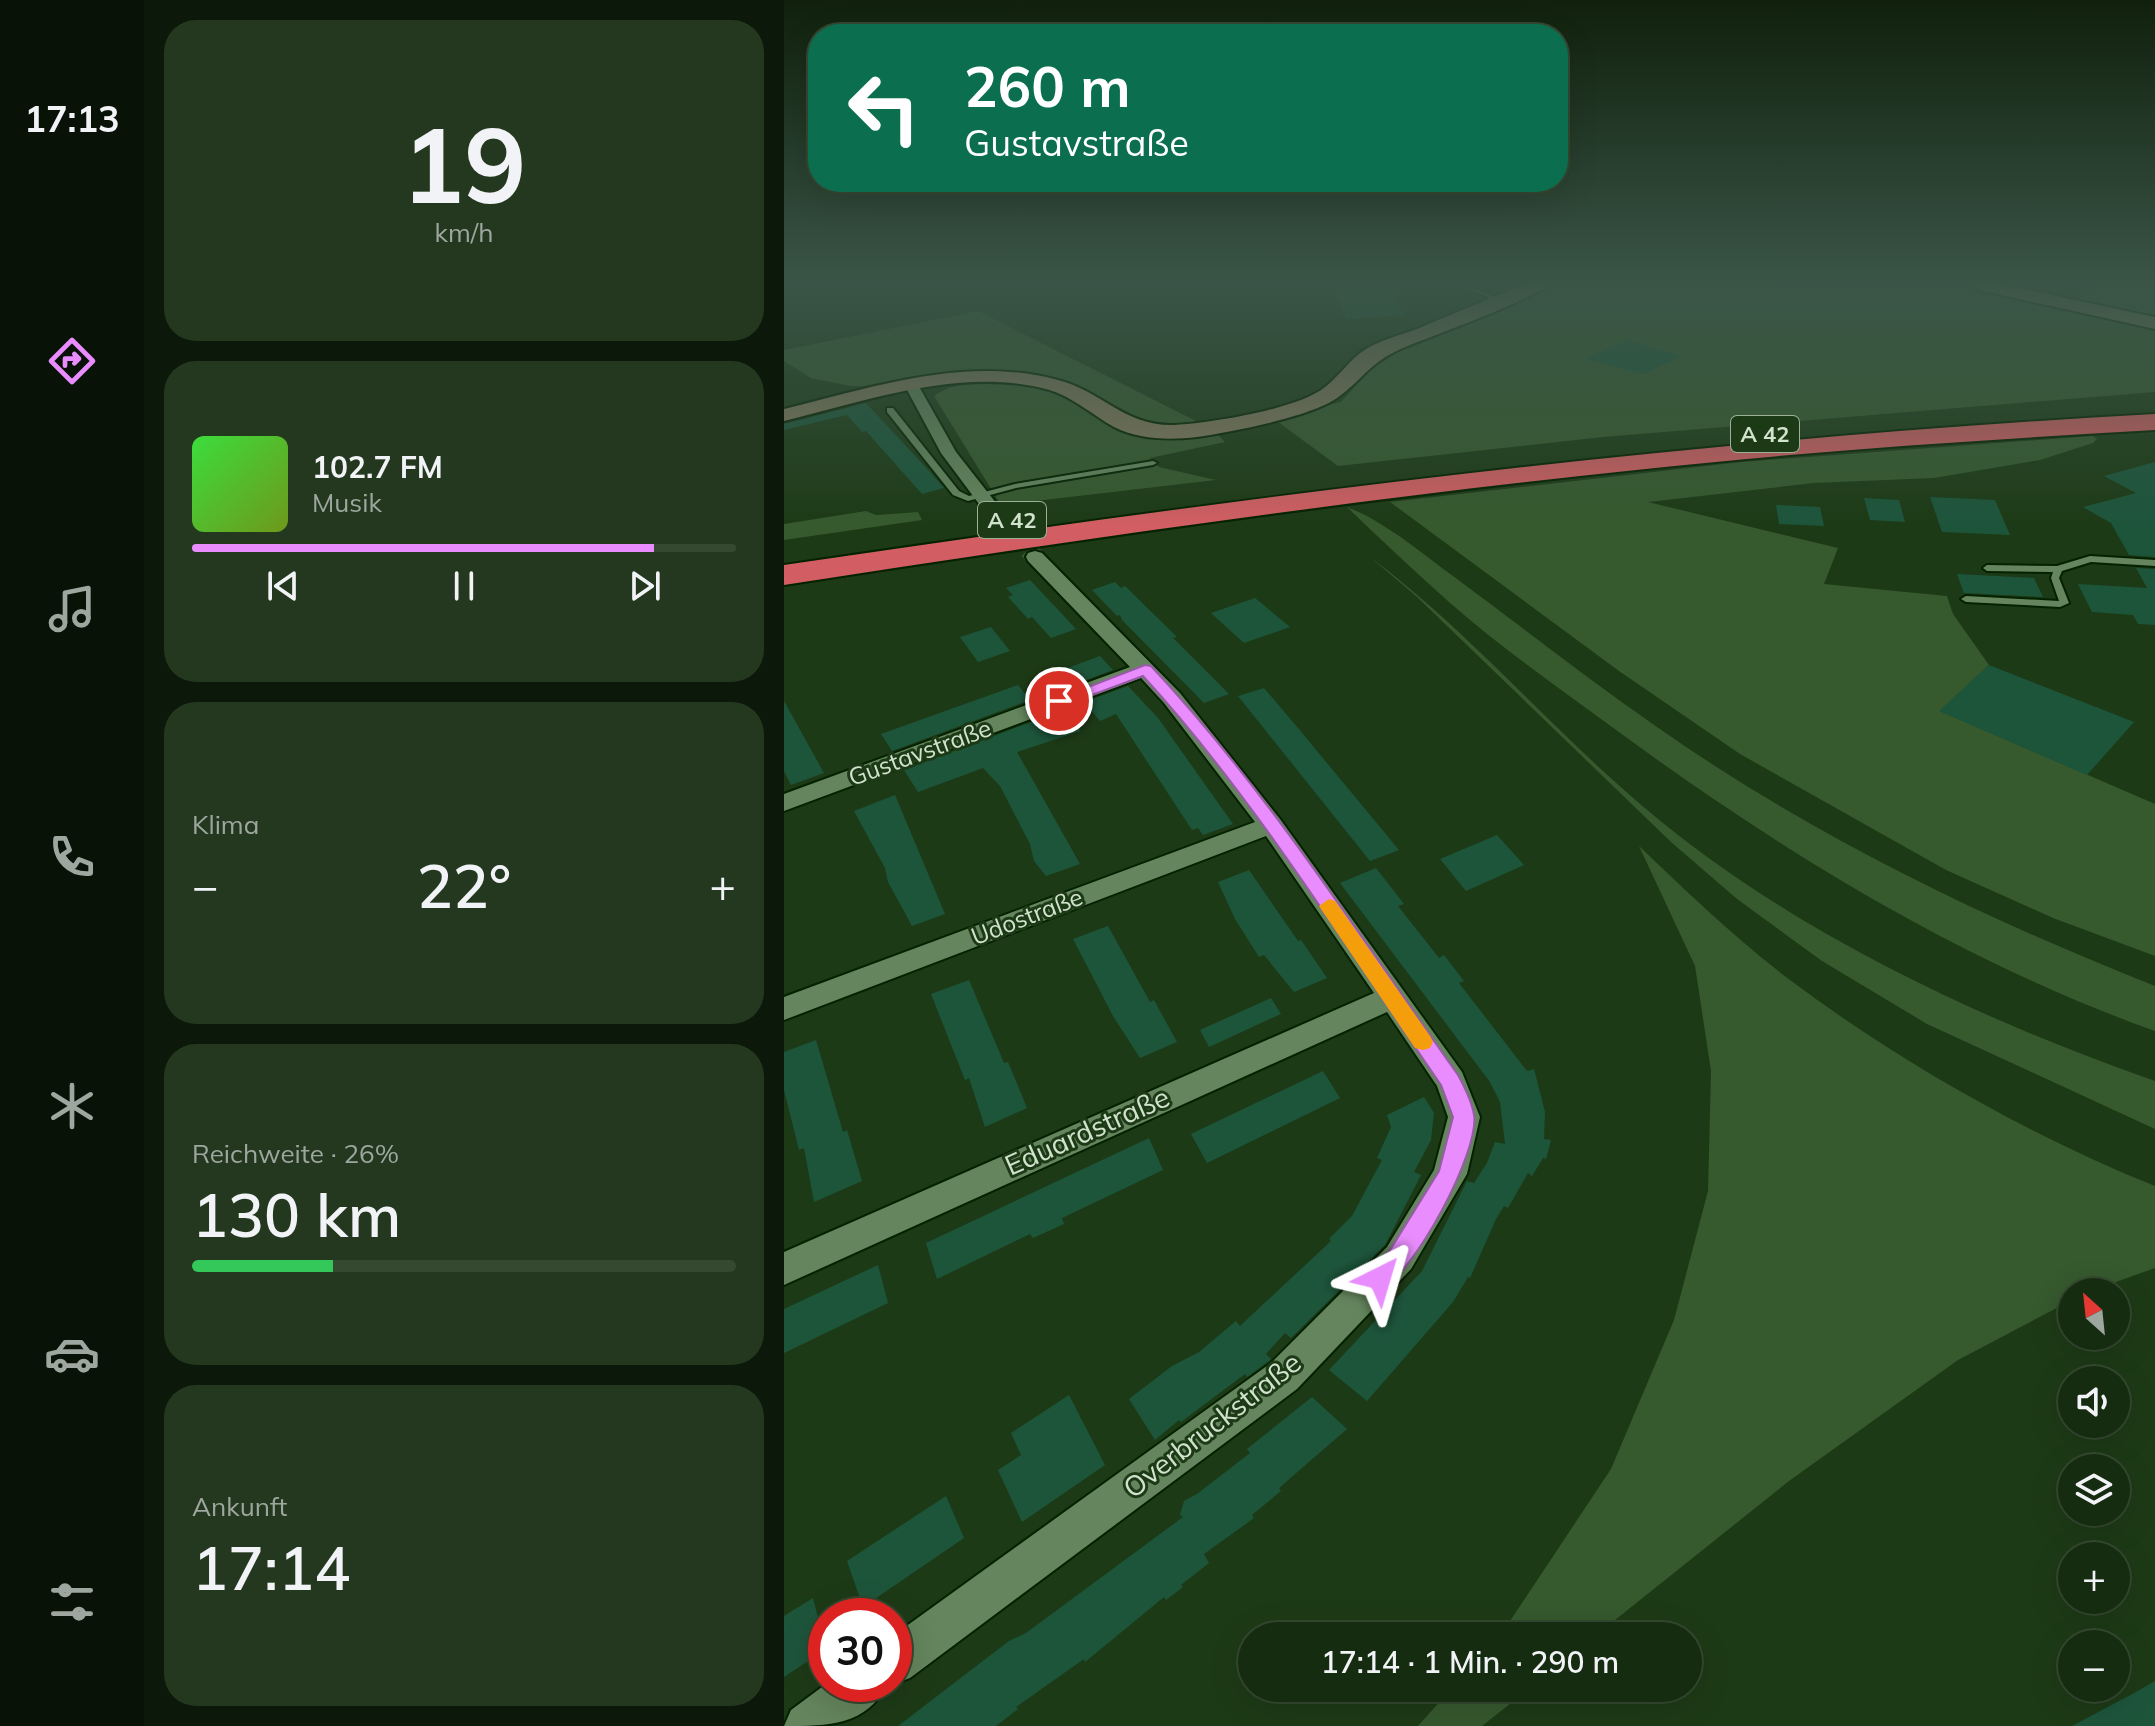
<!DOCTYPE html>
<html lang="de">
<meta charset="utf-8">
<style>
body{margin:0;font-family:Mulish,sans-serif;background:#23381e;color:#f1f3f6;height:100vh;display:flex;flex-direction:column;font-size:30px;white-space:nowrap}
*{box-sizing:border-box;margin:0}
p{font-size:26px;color:#9ea79f}
.icon{flex:none;width:44px;height:44px;fill:none;stroke:currentColor;stroke-width:2;stroke-linecap:round;stroke-linejoin:round}
.map{position:relative;flex:1;overflow:hidden}
.sheet{display:flex;flex-direction:column;gap:20px;padding:20px;background:#0c1809;width:640px}
.sheet>*{flex:none}
.guide{position:absolute;left:24px;top:24px;width:760px;height:168px;border-radius:32px;box-shadow:0 8px 32px #0002,0 0 0 2px #354830;background:#0b6e4f;color:#fff;overflow:hidden}
.needle{width:52px;rotate:333deg}
.controls{position:absolute;left:1274px;top:1278px;display:grid;gap:16px}
.controls a{display:grid;place-items:center;width:72px;height:72px;border-radius:50%;background:#162c10;box-shadow:0 8px 32px #0002,0 0 0 2px #354830;font-size:40px}
.speed{position:absolute;left:24px;top:1598px;display:flex;gap:16px;font-size:40px;font-weight:700;text-align:center}
.speed>*{display:grid;place-content:center;width:104px;height:104px;border-radius:50%;background:#162c10;box-shadow:0 8px 32px #0002,0 0 0 2px #354830;line-height:1}
.speed .limit{border:12px solid #d22;background:#fff;color:#111}
.pin{position:absolute;display:grid;place-items:center;width:68px;height:68px;color:#fff;margin:-34px;border:4px solid #fff;border-radius:50%;box-shadow:0 2px 8px #0007}
.me{position:absolute;width:88px;margin:-44px;rotate:40deg;stroke-linejoin:round;filter:drop-shadow(0 0 6px #0008)}
.turn{display:flex;align-items:center;gap:28px;height:168px;padding:0 24px;font-size:36px}
.turn .icon{width:104px;height:104px;stroke-width:2.5}
.turn b{display:block;font-size:56px;line-height:68px}
.big{font-size:60px;font-weight:600;line-height:1.1}
.sheet .widget{flex:1;display:flex;flex-direction:column;justify-content:center;gap:12px;min-width:0;padding:0 28px;border-radius:32px;background:#23381e}
.sheet .dial{align-items:center;gap:0}
.dial b{font-size:104px;line-height:1}
.song{display:flex;align-items:center;gap:24px}
.cover{width:96px;height:96px;border-radius:12px;background:linear-gradient(135deg,hsl(120 70% 55%),hsl(80 70% 35%))}
.played{height:8px;border-radius:4px;background:linear-gradient(90deg,#e98dfe 85%,#354830 85%)}
.keys{display:flex;justify-content:space-around;direction:ltr}
.heat{display:flex;justify-content:space-between;align-items:center;font-size:44px;direction:ltr}
.charge{height:12px;border-radius:6px;background:linear-gradient(90deg,#34c759 26%,#354830 0)}
.trip{position:absolute;left:454px;top:1622px;width:464px;height:80px;border-radius:40px;background:#162c10;box-shadow:0 8px 32px #0002,0 0 0 2px #354830;font-weight:600;line-height:80px;text-align:center}
main{display:flex;flex:1;min-height:0}
.dock{display:flex;flex-direction:column;width:144px;justify-content:space-around;align-items:center;background:#091206;color:#9ea79f}
.dock .icon{width:56px;height:56px}
.dock .current{color:#e98dfe}
.dock b{font-size:36px;color:#f1f3f6}
.map>svg:first-child{display:block}
</style>
<main>
<nav class="dock">
<b>17:13</b>
<svg class="icon current" aria-label="directions" viewBox="0 0 24 24"><path d="M12 3l9 9-9 9-9-9zM9 14v-3h6M13 9l2 2-2 2"/></svg>
<svg class="icon" aria-label="music" viewBox="0 0 24 24"><path d="M9 18V5l10-2v13"/><circle cx="6" cy="18" r="3"/><circle cx="16" cy="16" r="3"/></svg>
<svg class="icon" aria-label="phone" viewBox="0 0 24 24"><path d="M5 4h4l2 5-3 2q2 4 5 5l2-3 5 2v4C11 20 4 13 5 4z"/></svg>
<svg class="icon" aria-label="climate" viewBox="0 0 24 24"><path d="M12 3v18M4 7l16 10M4 17L20 7"/></svg>
<svg class="icon" aria-label="car" viewBox="0 0 24 24"><path d="M5 17H2v-5l4-1 3-4h7l3 4 3 1v5h-3M9 17h6M6 11h13"/><circle cx="7" cy="17" r="2"/><circle cx="17" cy="17" r="2"/></svg>
<svg class="icon" aria-label="filters" viewBox="0 0 24 24"><path d="M4 7h16M4 17h16"/><circle cx="9" cy="7" r="2"/><circle cx="15" cy="17" r="2"/></svg>
</nav>
<section class="sheet">
<div class="widget dial"><b>19</b><p>km/h</p></div>
<div class="widget">
<div class="song"><i class="cover"></i><div><b>102.7 FM</b><p>Musik</p></div></div>
<div class="played"></div>
<div class="keys"><svg class="icon" aria-label="previous" viewBox="0 0 24 24"><path d="M18 5L8 12l10 7zM5 5v14"/></svg><svg class="icon" aria-label="pause" viewBox="0 0 24 24"><path d="M8 5v14M16 5v14"/></svg><svg class="icon" aria-label="next" viewBox="0 0 24 24"><path d="M6 5l10 7-10 7zM19 5v14"/></svg></div>
</div>
<div class="widget"><p>Klima</p>
<div class="heat"><a>−</a><b class="big">22°</b><a>+</a></div>
</div>
<div class="widget"><p>Reichweite · 26%</p><b class="big">130 km</b><div class="charge"></div></div>
<div class="widget"><p>Ankunft</p><b class="big">17:14</b></div>
</section>
<div class="map">
<svg width="1371" height="1726" viewBox="0 0 1371 1726">
<rect width="100%" height="100%" fill="#1d3a16"/>
<path fill="#36592e" d="M775,285h406l190,41v66l-552,45 -265,29 -64,-47 67,-17 29,-32 44,-28z
M1312,285h59v34l-80,-17z
M194,311l220,111 -34,3 -27,-4 -67,-36 -42,-11 -139,12h-39l-39,-8 -27,-17v-11z
M216,381c24,3 45,7 67,17 22,11 42,31 66,37 25,7 56,0 82,-3l10,10 -75,16 9,9 57,13 -215,25 -67,-109c19,-14 43,-13 66,-15z
M1309,436l4,3 -4,4 -53,17 -106,18 -120,5 -166,19 190,46 -14,36 123,12 6,18 36,51 -49,46 215,93v152l-102,-38 -107,-48 -206,-116 -121,-83 -229,-169 351,-40z
M563,507c37,14 73,45 106,69 68,50 135,103 204,151 154,108 324,190 498,259v45c-196,-70 -376,-181 -543,-304 -55,-40 -112,-80 -163,-125 -35,-31 -69,-63 -102,-95z
M82,511l10,4 42,-3 4,8 -138,20v-16z
M586,557c100,75 181,172 276,252 144,122 332,210 509,272v48l-228,-105 -105,-63 -85,-62 -66,-57 -255,-246z
M855,846c49,47 97,93 151,134 111,83 237,154 365,206v82l-67,24h-16v8l-114,60 -169,121 -194,155h-95l111,-167 63,-149 34,-129 3,-120 -16,-105z
M668,1688h78l-48,38h-64z"/>
<path fill="#1d553b" d="M549,285h56l15,30 -58,4z
M843,340l55,16 -39,18 -57,-15z
M82,403l65,70 13,15 -22,6 -56,-63 -4,1 -15,-17 -63,15v-6z
M1371,462v95l-26,-2 -18,-32 -28,-16 53,-14 -32,-17z
M1146,497l65,3 15,35 -68,-3z
M1080,498l35,2 6,22 -35,-2z
M992,505l44,2 4,19 -45,-2z
M1352,568l19,1v56l-17,-1 -5,-9 -41,-3 -14,-28 69,4z
M1173,574l77,4 9,19 -79,-4z
M246,580l33,35 13,14 -25,9 -19,-21 -4,2 -20,-22 5,-2 -7,-7z
M331,582l6,6 4,-2 52,51 -4,1 56,56 -25,9 -82,-83 -2,-5 -3,1 -25,-26z
M471,598l35,29 -46,16 -33,-30z
M207,627l19,24 -32,11 -18,-25z
M316,656l13,14 -43,16 -13,-14z
M1205,665l145,57 -47,53 -148,-64z
M234,685l12,15 -138,51 -11,-17z
M344,686l30,32 75,106 -30,11 -5,-7 -6,2 -76,-116 -16,7 -16,-19z
M480,688l34,40 101,122 -29,11 -132,-165z
M0,701l40,72 -33,12 -7,-14z
M282,715l15,16 -64,21 63,112 -34,12 -12,-15 -4,-17 -30,-58 -17,-18 -65,24 -14,-22 140,-53 4,4z
M111,795l50,119 -33,12 -24,-44 -3,-14 -31,-57z
M713,835l27,30 -58,26 -26,-32z
M592,868l28,36 -6,2 41,52 5,-3 20,26 -5,2 68,88 7,-2 11,43 -1,27 7,1 -5,19 -3,-1 -11,18 -4,-3 -20,35 -4,-2 -8,13 -26,59 -2,-1 -15,25 -86,99 -38,-31 93,-99 45,-90 7,2 13,-20 8,-21 10,2 -5,-42 -10,-20 -150,-199z
M465,870l49,71 3,-1 26,38 -33,14 -30,-37 -5,2 -24,-38 -17,-37z
M324,926l42,76 4,-2 23,42 -37,16 -27,-42 -40,-77z
M185,980l35,83 4,-1 19,46 -42,19 -16,-49 -4,2 -34,-86z
M487,998l10,16 -72,33 -9,-17z
M32,1040l27,92 4,-2 15,51 -48,21 -10,-54 -5,2 -15,-60v-38z
M539,1071l17,27 -133,65 -16,-29z
M640,1097l10,16 -3,27 -17,32 7,3 -36,70 -94,93 -6,-5 -19,21 5,5 -2,2 -22,16 -2,-3 -64,48 -2,-2 -24,20 -26,-41 43,-33 27,-14 37,-31 4,5 91,-85 -2,-2 23,-23 30,-56 -5,-2 14,-31 -4,-12z
M365,1138l14,32 -101,48 2,6 -31,14 -3,-4 -93,45 -11,-36z
M94,1265l10,38 -104,50v-44z
M285,1395l36,70 -83,57 -24,-52 23,-15 -10,-22z
M528,1397l35,32 -68,59 2,3 -29,24 2,3 -50,36 5,9 -28,22 2,2 -17,13 -2,-3 -79,65 -1,-3 -68,48 2,2 -22,17h-98l111,-85 17,-8 157,-116 -3,-2 4,-14 13,-7 53,-41 -3,-4z
M162,1496l18,42 -101,69 -16,-46z
M29,1598l13,51 -42,28v-61z
M1371,1681v45h-83l62,-33z"/>
<g fill="none" stroke-linecap="round" stroke-linejoin="round">
<path stroke="#385331" stroke-width="19" stroke-dasharray="19 9" stroke-linecap="butt" d="M207,508l44,49"/>
<defs>
<path id="lane" d="M675,285h8l35,15 -5,1z
M103,408h6l66,83 10,5 46,-12 138,-23 4,2 -4,2 -137,23 -48,13 -15,-6 -66,-83z
M1306,556l65,4v6l-64,-4 -29,9 -3,7 10,25 -9,4 -94,-5 -5,-3 5,-3 93,5 -8,-23 2,-6 -66,-1 -4,-3 4,-3 70,1z"/>
<path id="street" d="M128,382l5,1 39,69 44,56 -3,4h-12l-44,-59 -36,-67z
M251,551l7,2 138,140 100,126 182,253 18,45 -13,57 -56,95 -114,120 -387,289 -16,6v-49l377,-272 116,-116 47,-77 14,-53 -11,-31 -50,-74 -603,273v-33l590,-259 -108,-157 -482,184v-23l471,-175 -91,-119 -23,-25 -357,133v-17l346,-127 -102,-106 -2,-4 2,-4z
M42,1684h61c-20,42 -59,42 -103,42l7,-16z"/>
<path id="secondary" d="M739,285h24c-14,15 -118,52 -144,63 -35,15 -39,31 -66,50 -27,19 -106,34 -140,39 -27,3 -58,3 -83,-10 -23,-13 -42,-31 -68,-38 -86,-22 -179,12 -262,32v-12c89,-22 183,-54 274,-29 44,11 67,47 117,45 36,-2 116,-15 146,-35 17,-11 28,-31 45,-41 15,-9 34,-14 51,-20 35,-15 71,-30 106,-44z
M1186,285h33l152,32v12l-176,-39z"/>
<path id="highway" d="M1371,414v16c-173,10 -346,21 -519,40 -285,30 -569,71 -852,115v-20c458,-68 908,-126 1371,-151z"/>
</defs>
<use href="#lane" stroke="#042100" stroke-width="4"/>
<use href="#street" stroke="#042100" stroke-width="4"/>
<use href="#secondary" stroke="#042100" stroke-width="4"/>
<use href="#highway" stroke="#042100" stroke-width="4"/>
<use href="#lane" fill="#64855d" fill-rule="evenodd"/>
<use href="#street" fill="#64855d" fill-rule="evenodd"/>
<use href="#secondary" fill="#85795f" fill-rule="evenodd"/>
<use href="#highway" fill="#d25e63" fill-rule="evenodd"/>
</g>
<linearGradient id="sky" x2="0" y2="1"><stop stop-color="#10200c"/><stop offset="0.54" stop-color="#3a5547"/><stop offset="1" stop-color="#3a5547" stop-opacity="0"/></linearGradient>
<rect width="1371" height="526" fill="url(#sky)"/>
<path fill="#e98dfe" stroke="#975ca5" stroke-width="2" d="M361,665l6,1c116,124 209,271 307,409 6,11 14,27 16,40 6,36 -61,161 -94,174l-9,-3 -4,-8 4,-9 19,-19 49,-79 14,-54 -12,-32c-94,-136 -187,-288 -298,-409l-78,29h-11l-2,-4z"/>
<path fill="#f59e0b" d="M545,899l6,2 95,135 3,6 -3,6 -7,2 -8,-2 -96,-142z"/>
<g text-anchor="middle" stroke-width="6" stroke-linejoin="round" paint-order="stroke">
<g fill="#1d3a16" stroke="#9bb096" stroke-width="2">
<rect x="947" y="416" width="68" height="36" rx="6"/>
<rect x="194" y="502" width="68" height="36" rx="6"/>
</g>
<g font-size="22" font-weight="bold" fill="#d1e3cd">
<text x="981" y="442">A 42</text>
<text x="228" y="528">A 42</text>
</g>
<g font-size="24" fill="#d1e3cd" stroke="#1d3a16">
<text transform="translate(136 753) rotate(-20)" y="8">Gustavstraße</text>
<text transform="translate(243 917) rotate(-21)" y="8">Udostraße</text>
</g>
<g font-size="28" fill="#d1e3cd" stroke="#1d3a16">
<text transform="translate(303 1131) rotate(-24)" y="10">Eduardstraße</text>
<text transform="translate(428 1425) rotate(-38)" y="10">Overbruckstraße</text>
</g>
</g>
</svg>
<div class="controls">
<a><svg class="needle" viewBox="-14 -14 28 28"><path d="M0-13l5 13h-10z" fill="#e53935"/><path d="M0 13l5-13h-10z" fill="#9ea79f"/></svg></a>
<a><svg class="icon" aria-label="sound" viewBox="0 0 24 24"><path d="M4 9h4l5-4v14l-5-4H4zM17 9q2 3 0 6"/></svg></a>
<a><svg class="icon" aria-label="layers" viewBox="0 0 24 24"><path d="M12 4l9 5-9 5-9-5zM3 14l9 5 9-5"/></svg></a>
<a>+</a>
<a>−</a>
</div>
<div class="speed"><div class="limit">30</div></div>
<div class="pin" style="left:275px;top:701px;background:#d93025"><svg class="icon" aria-label="arrive" viewBox="0 0 24 24"><path d="M6 21V4h12l-3 4 3 4H6"/></svg></div>
<svg class="me" style="left:596px;top:1278px" viewBox="-20 -20 40 40"><path d="M0-17L14 15 0 8-14 15z" fill="#e98dfe" stroke="#fff" stroke-width="4"/></svg>
<div class="trip">17:14 · 1 Min. · 290 m</div>
<div class="guide">
<div class="turn"><svg class="icon" aria-label="left" viewBox="0 0 24 24"><path d="M17 20v-9H6M10 6l-5 5 5 5"/></svg><div><b>260 m</b>Gustavstraße</div></div>
</div>
</div>
</main>
